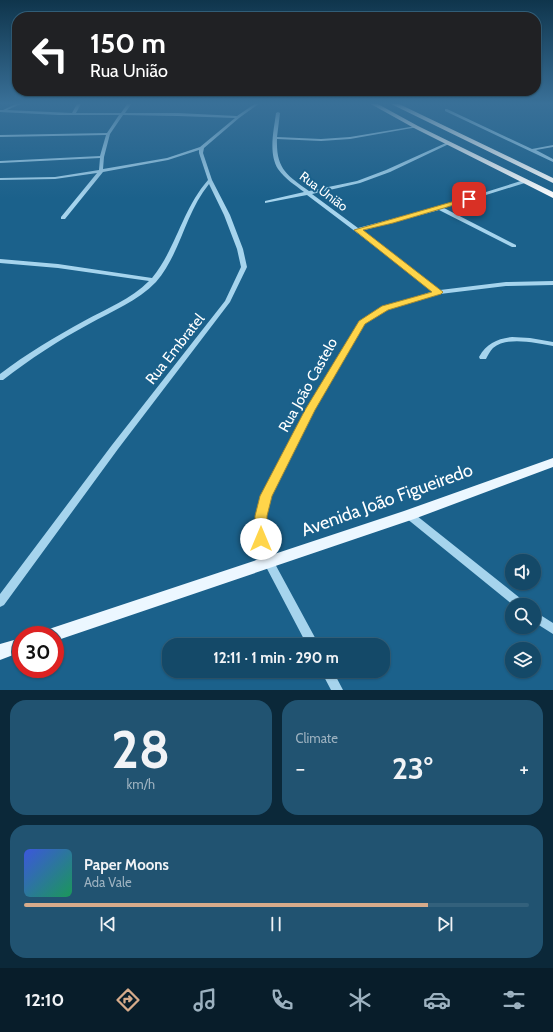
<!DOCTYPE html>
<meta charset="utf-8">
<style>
body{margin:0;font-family:Cabin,sans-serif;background:#215371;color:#f1f3f6;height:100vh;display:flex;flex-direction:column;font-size:15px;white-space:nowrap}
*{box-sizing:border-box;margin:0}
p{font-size:13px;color:#9db2c0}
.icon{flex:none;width:22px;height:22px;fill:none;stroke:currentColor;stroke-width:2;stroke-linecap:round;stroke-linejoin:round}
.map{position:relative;height:690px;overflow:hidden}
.panel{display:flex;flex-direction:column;gap:10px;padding:10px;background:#0b2839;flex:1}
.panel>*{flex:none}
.guide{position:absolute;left:12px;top:12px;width:529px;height:84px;border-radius:16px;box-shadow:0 1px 3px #0004,0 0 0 1px #33617c;background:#202124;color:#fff;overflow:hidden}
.tools{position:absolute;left:505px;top:554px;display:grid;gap:8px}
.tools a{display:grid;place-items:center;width:36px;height:36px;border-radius:50%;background:#144968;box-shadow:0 1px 3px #0004,0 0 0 1px #33617c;font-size:20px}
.speed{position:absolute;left:12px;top:626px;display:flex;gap:8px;font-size:20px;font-weight:700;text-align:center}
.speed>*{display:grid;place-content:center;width:52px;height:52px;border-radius:50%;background:#144968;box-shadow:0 1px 3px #0004,0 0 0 1px #33617c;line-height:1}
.speed .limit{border:6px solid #d22;background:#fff;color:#111}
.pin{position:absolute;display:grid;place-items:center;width:34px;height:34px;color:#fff;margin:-17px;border-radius:8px;box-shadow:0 2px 6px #0006}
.me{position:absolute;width:44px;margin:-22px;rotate:0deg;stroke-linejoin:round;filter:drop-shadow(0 0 3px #0008)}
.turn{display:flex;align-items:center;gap:14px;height:84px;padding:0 12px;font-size:18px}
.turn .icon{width:52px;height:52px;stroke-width:2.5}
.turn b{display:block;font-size:28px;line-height:34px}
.big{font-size:30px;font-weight:800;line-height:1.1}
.panel .card{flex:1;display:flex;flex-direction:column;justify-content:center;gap:6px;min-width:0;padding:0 14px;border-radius:16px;background:#215371}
.panel .dial{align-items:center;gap:0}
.dial b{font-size:52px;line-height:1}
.song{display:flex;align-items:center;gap:12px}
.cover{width:48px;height:48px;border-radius:6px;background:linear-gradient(135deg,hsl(230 70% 55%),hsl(150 70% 35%))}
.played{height:4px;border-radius:2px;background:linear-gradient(90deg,#d6ab8b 80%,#33617c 80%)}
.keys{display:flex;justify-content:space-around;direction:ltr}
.heat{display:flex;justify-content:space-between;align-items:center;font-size:22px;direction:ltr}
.panel .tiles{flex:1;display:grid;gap:10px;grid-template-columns:1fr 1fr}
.card:last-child{grid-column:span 2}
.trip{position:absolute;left:162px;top:638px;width:228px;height:40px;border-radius:16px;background:#144968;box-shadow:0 1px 3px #0004,0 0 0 1px #33617c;font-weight:800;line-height:40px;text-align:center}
.tab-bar{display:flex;height:64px;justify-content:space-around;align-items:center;background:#081d2a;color:#9db2c0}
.tab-bar .icon{width:28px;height:28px}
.tab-bar .on{color:#d6ab8b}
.tab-bar b{font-size:18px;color:#f1f3f6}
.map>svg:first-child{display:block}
</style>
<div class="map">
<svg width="553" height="690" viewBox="0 0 553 690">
<rect width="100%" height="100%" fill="#1b618b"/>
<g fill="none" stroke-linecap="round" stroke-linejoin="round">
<path fill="#a6d4ed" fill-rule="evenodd" d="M18,103h5l-16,7 65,3 5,-9 -2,-1h4l2,1 -5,9h45l7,-10h4l-7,10h53l59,3 19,-13h4l-21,15 -35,30 -1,5 9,27 18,35 13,34 4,18 -17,35 -112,147 -114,156 -4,2v-13l112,-149 113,-144 16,-34 -4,-18 -13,-34 -15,-31c-24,29 -28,69 -53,98 -18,19 -44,29 -67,42 -30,16 -59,35 -86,56h-3v-6c26,-20 55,-37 84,-53 22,-12 47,-22 65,-40l-91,-13 -58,-5v-4l58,5 94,14c25,-31 30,-68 56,-98l-9,-27v-3l-31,10 -65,12 -38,47h-4v-2l36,-44 -42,6 -55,1v-2l55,-1 44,-7 1,-12 -100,5v-2l100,-5 6,-21 -106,2v-2l107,-2 12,-18h-60l-59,-3v-2h3zM123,115l55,1 57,2 -35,29 -33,11 -64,11 1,-12 6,-23z
M445,109h2l85,40 21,-4v2l-17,3 17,9v3l-108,-51z
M278,112l2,1 -3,24 44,2 29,-2 66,-11 2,1 -68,12 -29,2 -44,-2c-1,30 10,36 32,52l48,-10 29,-11 62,-28 3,1 -61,29 -30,11 -48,11 46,34 80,-21 86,-27h4v2l-84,26 72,37v2h-4l-73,-37 -78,21 79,59 66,-8 47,-1v4l-47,1 -66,8 -53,15 -22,14 -51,87 -43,86 -5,19v24l8,23 45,83h-12l-43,-82 -8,-24v-24l5,-19 45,-86 54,-89 23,-14 51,-16 -127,-96 -42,8v-2l39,-9c-9,-7 -19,-13 -26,-23 -10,-16 -4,-39 -2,-56z
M512,337l18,1 23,4v4c-17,-3 -46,-10 -60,2 -3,3 -5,7 -7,11h-6l-1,-2c8,-14 18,-18 33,-20z
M409,511l3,1 113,90 1,3h-13l-107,-87 -2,-3 2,-3z
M534,611l19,12v11l-19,-12z
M321,671h12l10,19h-12z"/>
<path fill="#ecf7ff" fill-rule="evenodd" d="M553,458v9l-139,52 -359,122v-6h-11l2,-5 6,-2 352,-117z
M21,638v14l-21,8v-16z"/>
<path fill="#fff" fill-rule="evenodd" d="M369,103h7l42,23 135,66v6l-139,-70z
M389,103h8l156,75v5z"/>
</g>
<linearGradient id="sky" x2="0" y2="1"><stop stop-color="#0f354c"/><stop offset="0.52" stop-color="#397098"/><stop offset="1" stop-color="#397098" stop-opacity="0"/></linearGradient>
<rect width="553" height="199" fill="url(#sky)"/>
<path fill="#ffd54a" stroke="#a68a30" d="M469,197l2,1v2l-78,23 -30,7 80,62 -2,2 -53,16 -23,14 -50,86 -43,86 -5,20v23l-2,3 -4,2 -4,-2 -2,-3v-23l5,-20 45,-86 54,-89 23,-15 50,-14 -78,-62z"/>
<g text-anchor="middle" stroke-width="4" stroke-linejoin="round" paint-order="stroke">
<g font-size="13" fill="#fff" stroke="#1b618b">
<text transform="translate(324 191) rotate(37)" y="5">Rua União</text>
</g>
<g font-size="15" fill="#fff" stroke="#1b618b">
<text transform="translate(175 349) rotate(-52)" y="5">Rua Embratel</text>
<text transform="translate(308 385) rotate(-61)" y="5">Rua João Castelo</text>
</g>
<g font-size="18" fill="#fff" stroke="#1b618b">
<text transform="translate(387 500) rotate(-20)" y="6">Avenida João Figueiredo</text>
</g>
</g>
</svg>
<div class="tools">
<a><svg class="icon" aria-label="sound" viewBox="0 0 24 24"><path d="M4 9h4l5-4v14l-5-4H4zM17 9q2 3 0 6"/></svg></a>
<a><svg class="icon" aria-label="search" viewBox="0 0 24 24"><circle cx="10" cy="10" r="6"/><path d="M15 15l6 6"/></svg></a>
<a><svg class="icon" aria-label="layers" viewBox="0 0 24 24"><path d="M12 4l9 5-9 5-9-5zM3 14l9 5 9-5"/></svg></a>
</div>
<div class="speed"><div class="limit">30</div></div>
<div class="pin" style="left:469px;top:199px;background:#d93025"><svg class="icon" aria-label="arrive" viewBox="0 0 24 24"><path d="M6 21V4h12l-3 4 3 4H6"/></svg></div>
<svg class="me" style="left:261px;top:539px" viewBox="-20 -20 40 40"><circle r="19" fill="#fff"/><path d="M0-13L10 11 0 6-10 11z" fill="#ffd54a"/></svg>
<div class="trip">12:11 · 1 min · 290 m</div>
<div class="guide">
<div class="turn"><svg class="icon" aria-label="left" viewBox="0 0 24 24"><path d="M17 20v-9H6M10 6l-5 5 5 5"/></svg><div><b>150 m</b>Rua União</div></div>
</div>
</div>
<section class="panel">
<div class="tiles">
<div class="card dial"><b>28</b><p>km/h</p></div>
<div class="card"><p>Climate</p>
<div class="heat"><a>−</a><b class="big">23°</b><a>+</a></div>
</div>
<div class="card">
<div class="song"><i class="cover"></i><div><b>Paper Moons</b><p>Ada Vale</p></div></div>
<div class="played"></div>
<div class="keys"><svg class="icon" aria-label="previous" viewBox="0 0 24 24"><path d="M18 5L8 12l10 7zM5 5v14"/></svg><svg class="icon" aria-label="pause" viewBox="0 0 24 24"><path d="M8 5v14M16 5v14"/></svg><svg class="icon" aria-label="next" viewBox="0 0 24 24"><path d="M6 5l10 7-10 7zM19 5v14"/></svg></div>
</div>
</div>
</section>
<nav class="tab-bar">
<b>12:10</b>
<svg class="icon on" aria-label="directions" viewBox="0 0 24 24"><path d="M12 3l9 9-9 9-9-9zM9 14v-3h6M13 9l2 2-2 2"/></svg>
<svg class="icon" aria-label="music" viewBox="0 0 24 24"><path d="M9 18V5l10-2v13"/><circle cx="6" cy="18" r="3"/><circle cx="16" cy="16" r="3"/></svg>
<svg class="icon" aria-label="phone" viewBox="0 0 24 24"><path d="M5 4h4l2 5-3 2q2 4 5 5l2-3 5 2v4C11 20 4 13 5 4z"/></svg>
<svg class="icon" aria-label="climate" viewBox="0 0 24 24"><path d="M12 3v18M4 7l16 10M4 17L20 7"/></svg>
<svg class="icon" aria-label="car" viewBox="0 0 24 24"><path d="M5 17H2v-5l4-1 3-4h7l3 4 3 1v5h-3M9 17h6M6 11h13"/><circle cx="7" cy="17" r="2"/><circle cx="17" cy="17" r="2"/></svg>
<svg class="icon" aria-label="filters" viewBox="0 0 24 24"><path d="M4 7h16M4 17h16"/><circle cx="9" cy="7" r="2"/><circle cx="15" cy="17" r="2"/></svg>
</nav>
